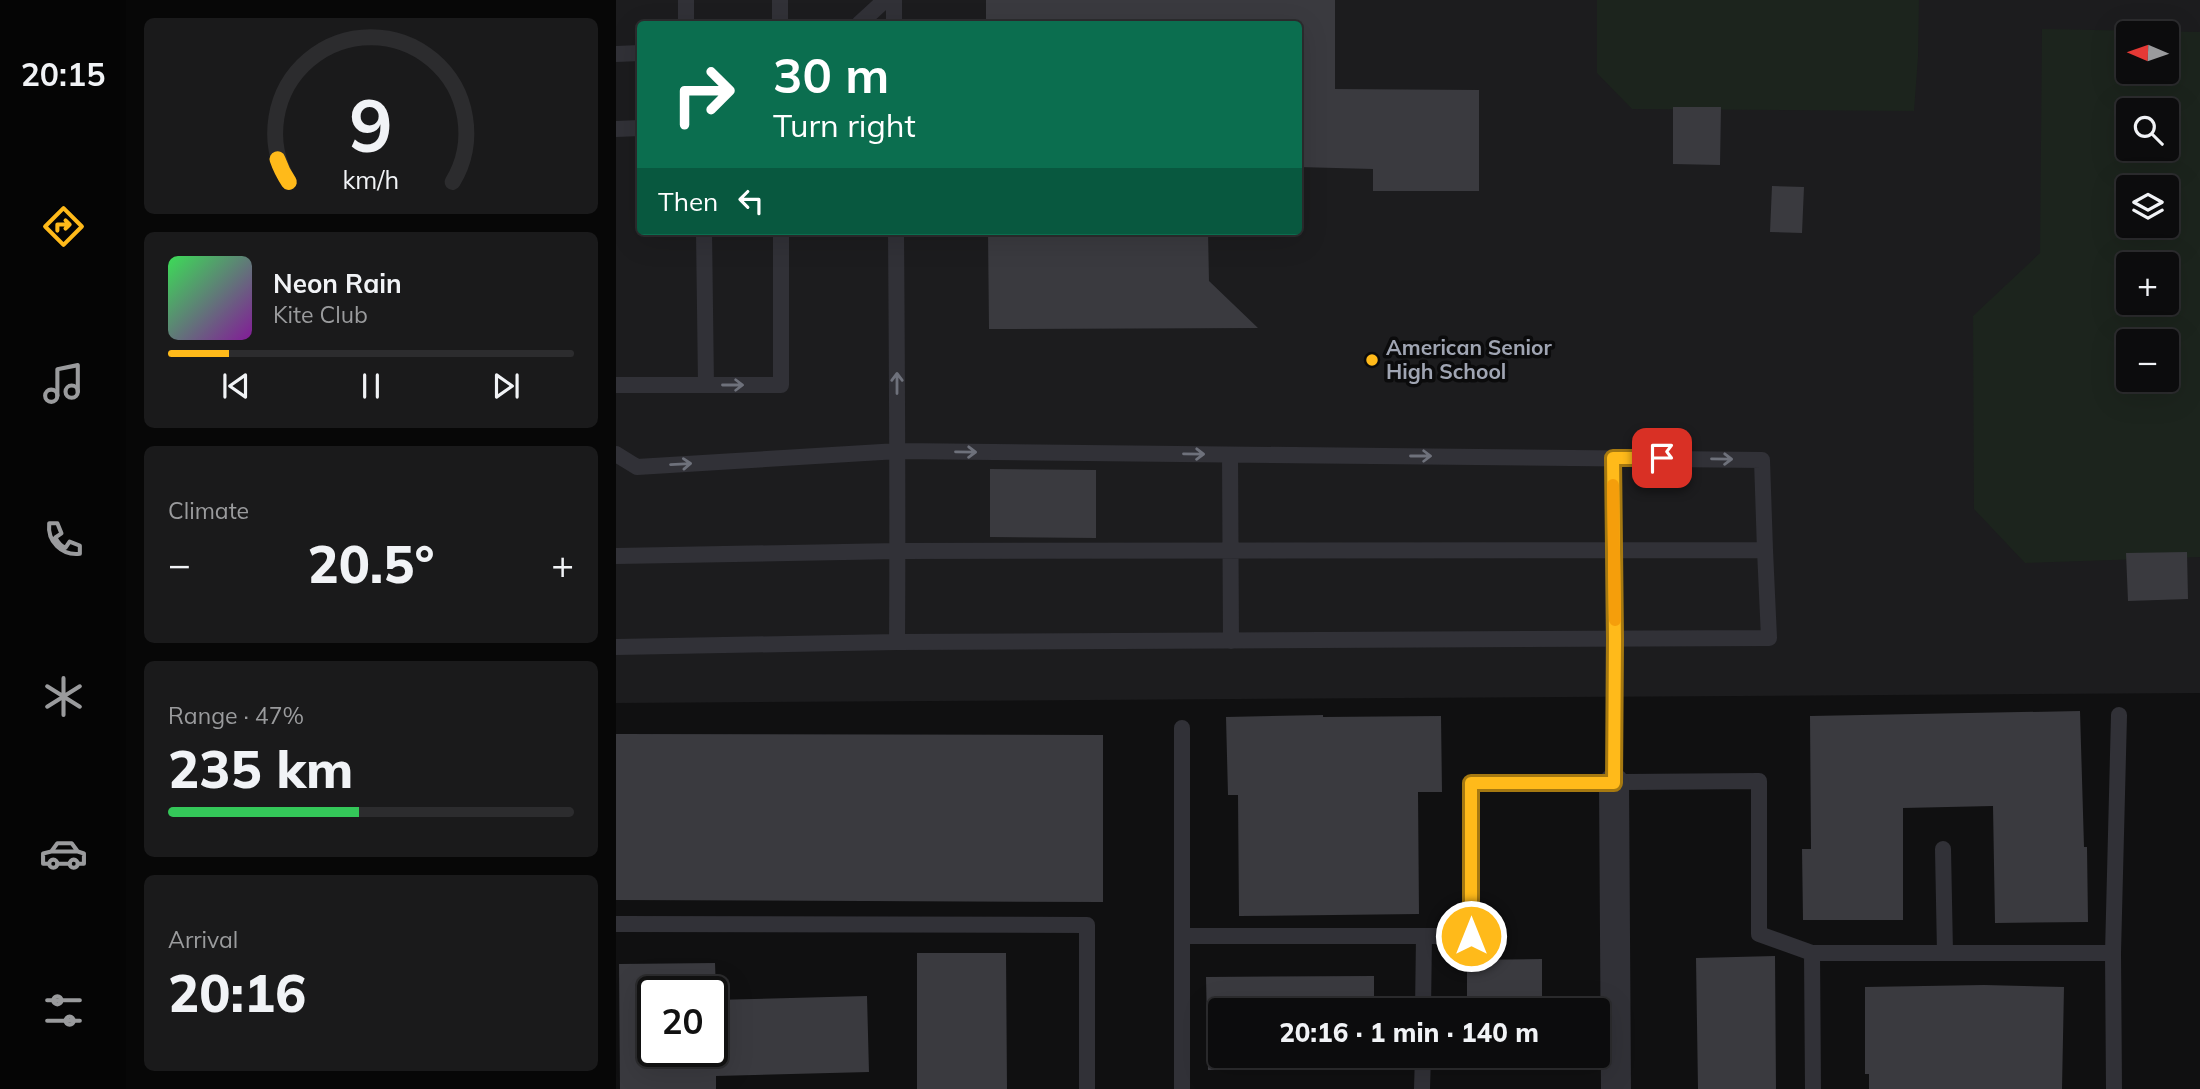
<!DOCTYPE html>
<meta charset="utf-8">
<style>
body{margin:0;font-family:Mulish,sans-serif;background:#1a1a1b;color:#f1f3f6;height:100vh;display:flex;flex-direction:column;font-size:26px;white-space:nowrap}
*{box-sizing:border-box;margin:0}
p{font-size:23px;color:#9a9b9d}
.icon{flex:none;width:38px;height:38px;fill:none;stroke:currentColor;stroke-width:2;stroke-linecap:round;stroke-linejoin:round}
.map{position:relative;flex:1;overflow:hidden}
.sheet{display:flex;flex-direction:column;gap:18px;padding:18px;background:#070707;width:490px}
.sheet>*{flex:none}
.top-card{position:absolute;left:21px;top:21px;width:665px;height:214px;border-radius:7px;box-shadow:0 7px 28px #0002,0 0 0 2px #2c2c2e;background:#0b6e4f;color:#fff;overflow:hidden}
.needle{width:46px;rotate:272deg}
.tools{position:absolute;left:1500px;top:21px;display:grid;gap:14px}
.tools a{display:grid;place-items:center;width:63px;height:63px;border-radius:7px;background:#0c0c0d;box-shadow:0 7px 28px #0002,0 0 0 2px #2c2c2e;font-size:35px}
.speed{position:absolute;left:21px;top:976px;display:flex;gap:14px;font-size:35px;font-weight:700;text-align:center}
.speed>*{display:grid;place-content:center;width:91px;height:91px;border-radius:50%;background:#0c0c0d;box-shadow:0 7px 28px #0002,0 0 0 2px #2c2c2e;line-height:1}
.speed .limit{border:4px solid #111;border-radius:10px;background:#fff;color:#111}
.pin{position:absolute;display:grid;place-items:center;width:60px;height:60px;color:#fff;margin:-30px;border-radius:14px;box-shadow:0 4px 10px #0006}
.me{position:absolute;width:77px;margin:-38px;rotate:0deg;stroke-linejoin:round;filter:drop-shadow(0 0 5px #0008)}
.turn{display:flex;align-items:center;gap:24px;height:147px;padding:0 21px;font-size:32px}
.turn .icon{width:91px;height:91px;stroke-width:2.5}
.turn b{display:block;font-size:49px;line-height:60px}
.then{display:flex;align-items:center;height:66px;padding:0 21px;background:#0003;gap:14px;font-size:26px}
.big{font-size:52px;font-weight:800;line-height:1.1}
.sheet .card{flex:1;display:flex;flex-direction:column;justify-content:center;gap:10px;min-width:0;padding:0 24px;border-radius:10px;background:#1a1a1b}
.sheet .dial{align-items:center;gap:0}
.dial svg{height:182px;overflow:visible;fill:none;stroke:#2c2c2e;stroke-width:7;stroke-linecap:round;text-anchor:middle}
.dial text{fill:#f1f3f6;stroke:none}
.song{display:flex;align-items:center;gap:21px}
.cover{width:84px;height:84px;border-radius:10px;background:linear-gradient(135deg,hsl(130 70% 55%),hsl(290 70% 35%))}
.played{height:7px;border-radius:4px;background:linear-gradient(90deg,#ffba1a 15%,#2c2c2e 15%)}
.keys{display:flex;justify-content:space-around;direction:ltr}
.heat{display:flex;justify-content:space-between;align-items:center;font-size:38px;direction:ltr}
.charge{height:10px;border-radius:5px;background:linear-gradient(90deg,#34c759 47%,#2c2c2e 0)}
.trip{position:absolute;left:592px;top:998px;width:402px;height:70px;border-radius:7px;background:#0c0c0d;box-shadow:0 7px 28px #0002,0 0 0 2px #2c2c2e;font-weight:800;line-height:70px;text-align:center}
main{display:flex;flex:1;min-height:0}
.dock{display:flex;flex-direction:column;width:126px;justify-content:space-around;align-items:center;background:#050505;color:#9a9b9d}
.dock .icon{width:49px;height:49px}
.dock .active{color:#ffba1a}
.dock b{font-size:32px;color:#f1f3f6}
.map>svg:first-child{display:block}
</style>
<main>
<nav class="dock">
<b>20:15</b>
<svg class="icon active" aria-label="directions" viewBox="0 0 24 24"><path d="M12 3l9 9-9 9-9-9zM9 14v-3h6M13 9l2 2-2 2"/></svg>
<svg class="icon" aria-label="music" viewBox="0 0 24 24"><path d="M9 18V5l10-2v13"/><circle cx="6" cy="18" r="3"/><circle cx="16" cy="16" r="3"/></svg>
<svg class="icon" aria-label="phone" viewBox="0 0 24 24"><path d="M5 4h4l2 5-3 2q2 4 5 5l2-3 5 2v4C11 20 4 13 5 4z"/></svg>
<svg class="icon" aria-label="climate" viewBox="0 0 24 24"><path d="M12 3v18M4 7l16 10M4 17L20 7"/></svg>
<svg class="icon" aria-label="car" viewBox="0 0 24 24"><path d="M5 17H2v-5l4-1 3-4h7l3 4 3 1v5h-3M9 17h6M6 11h13"/><circle cx="7" cy="17" r="2"/><circle cx="17" cy="17" r="2"/></svg>
<svg class="icon" aria-label="filters" viewBox="0 0 24 24"><path d="M4 7h16M4 17h16"/><circle cx="9" cy="7" r="2"/><circle cx="15" cy="17" r="2"/></svg>
</nav>
<section class="sheet">
<div class="card dial"><svg viewBox="0 0 100 80">
<path d="M14 69A42 42 0 1 1 86 69"/>
<path d="M14 69A42 42 0 0 1 9 59" stroke="#ffba1a"/>
<text x="50" y="56" font-size="32" font-weight="700">9</text>
<text x="50" y="72" font-size="11">km/h</text>
</svg></div>
<div class="card">
<div class="song"><i class="cover"></i><div><b>Neon Rain</b><p>Kite Club</p></div></div>
<div class="played"></div>
<div class="keys"><svg class="icon" aria-label="previous" viewBox="0 0 24 24"><path d="M18 5L8 12l10 7zM5 5v14"/></svg><svg class="icon" aria-label="pause" viewBox="0 0 24 24"><path d="M8 5v14M16 5v14"/></svg><svg class="icon" aria-label="next" viewBox="0 0 24 24"><path d="M6 5l10 7-10 7zM19 5v14"/></svg></div>
</div>
<div class="card"><p>Climate</p>
<div class="heat"><a>−</a><b class="big">20.5°</b><a>+</a></div>
</div>
<div class="card"><p>Range · 47%</p><b class="big">235 km</b><div class="charge"></div></div>
<div class="card"><p>Arrival</p><b class="big">20:16</b></div>
</section>
<div class="map">
<svg width="1584" height="1089" viewBox="0 0 1584 1089">
<rect width="100%" height="100%" fill="#101011"/>
<path fill="#1c1c1e" fill-rule="evenodd" d="M0,0h1584v693l-1584,10zM24,24h658v207h-658zM1512,33h38v39h-38zM1512,110h38v39h-38zM1512,187h38v39h-38zM1512,264h38v39h-38zM1512,341h38v39h-38z"/>
<path fill="#1c241d" fill-rule="evenodd" d="M981,0h322l-1,57 -4,54 -282,-2 -35,-36z
M1426,29l158,3v525l-175,6 -51,-54 -1,-193 67,-63zM1512,33h38v39h-38zM1512,110h38v39h-38zM1512,187h38v39h-38zM1512,264h38v39h-38zM1512,341h38v39h-38z"/>
<path fill="#3a3a3f" d="M370,0h349v89l144,1v101h-106v-22l-75,-2v-143h-312z
M1057,107h48l-1,58 -47,-1z
M1156,186l32,1 -2,46 -32,-1z
M372,231h220l1,50 49,47 -269,1z
M374,469l106,1v68l-106,-1z
M1571,552l1,47 -60,2 -2,-48z
M1464,711l4,136h3l1,75 -93,1 -2,-117 -90,2v112h-100l-1,-71h9l-1,-133z
M707,715v2l118,-1 1,76h-24l1,122 -180,2 -1,-121h-10l-2,-78z
M0,734l487,1v167l-487,-2z
M301,953h89l1,136h-90z
M1159,956l1,133h-78l-2,-131z
M926,959v51h-75v-50z
M99,963l1,29h-63v60h59v-52l155,-4 2,76 -153,4v13h-96l-1,-125z
M758,976v34h-154v45h154v10l-92,1v3l-74,1 -2,-93z
M1368,985l80,2 -2,102h-193v-15h-4v-87z"/>
<g fill="none" stroke-linecap="round" stroke-linejoin="round">
<path stroke="#313137" stroke-width="16" d="M70,0v24
M164,0v24
M278,0v24
M243,24l26,-24
M0,54l24,-1
M0,129l24,-1
M88,231l2,154
M0,385h165v-154
M0,454l21,13 261,-16 864,9 3,90
M614,455l1,186
M997,458l1,325
M0,556l282,-5 867,-1 4,88 -872,4c1,-137 0,-274 -1,-411
M0,647l281,-5
M566,728v208h289v-153l288,-2v153l53,19h301l6,-238
M1327,849l2,104
M0,924l471,1v164
M566,936v153
M1196,953l1,136
M1497,953l1,136
M807,1010l1,-74
M806,1089l1,-34"/>
<path stroke="#313137" stroke-width="30" d="M998,783l2,306"/>
</g>
<defs><path id="oneway-shaft" d="M-6 0H5M1.5-3L5.5 0L1.5 3" fill="none" stroke-width="1.6" stroke-linecap="round" stroke-linejoin="round" transform="scale(1.75)"/></defs>
<g stroke="#6e717b">
<use href="#oneway-shaft" transform="translate(281 383) rotate(-90)"/>
<use href="#oneway-shaft" transform="translate(117 385)"/>
<use href="#oneway-shaft" transform="translate(350 452) rotate(1)"/>
<use href="#oneway-shaft" transform="translate(578 454) rotate(1)"/>
<use href="#oneway-shaft" transform="translate(805 456)"/>
<use href="#oneway-shaft" transform="translate(1106 459) rotate(1)"/>
<use href="#oneway-shaft" transform="translate(65 464) rotate(-3)"/>
</g>
<g fill="none" stroke-linecap="round" stroke-linejoin="round">
<defs>
<path id="route" d="M855,936v-153h143l1,-144 -2,-181h49"/>
</defs>
<use href="#route" stroke="#a67911" stroke-width="18"/>
<use href="#route" stroke="#ffba1a" stroke-width="12"/>
<path stroke="#f59e0b" stroke-width="12" d="M997,485l2,135"/>
</g>
<circle fill="#ffba1a" stroke="#0b0b0c" stroke-width="2.5" cx="756" cy="360" r="7"/>
<g text-anchor="middle" stroke-width="7" stroke-linejoin="round" paint-order="stroke">
<g font-size="21" font-weight="bold" fill="#a0a5b3" stroke="#0b0b0c" text-anchor="start">
<text x="770" y="355">American Senior<tspan x="770" dy="24">High School</tspan></text>
</g>
</g>
</svg>
<div class="tools">
<a><svg class="needle" viewBox="-14 -14 28 28"><path d="M0-13l5 13h-10z" fill="#e53935"/><path d="M0 13l5-13h-10z" fill="#9a9b9d"/></svg></a>
<a><svg class="icon" aria-label="search" viewBox="0 0 24 24"><circle cx="10" cy="10" r="6"/><path d="M15 15l6 6"/></svg></a>
<a><svg class="icon" aria-label="layers" viewBox="0 0 24 24"><path d="M12 4l9 5-9 5-9-5zM3 14l9 5 9-5"/></svg></a>
<a>+</a>
<a>−</a>
</div>
<div class="speed"><div class="limit">20</div></div>
<div class="pin" style="left:1046px;top:458px;background:#d93025"><svg class="icon" aria-label="arrive" viewBox="0 0 24 24"><path d="M6 21V4h12l-3 4 3 4H6"/></svg></div>
<svg class="me" style="left:855px;top:936px" viewBox="-20 -20 40 40"><circle r="17" fill="#ffba1a" stroke="#fff" stroke-width="3"/><path d="M0-11L8 9 0 5-8 9z" fill="#fff"/></svg>
<div class="trip">20:16 · 1 min · 140 m</div>
<div class="top-card">
<div class="turn"><svg class="icon" aria-label="right" viewBox="0 0 24 24"><path d="M7 20v-9h11M14 6l5 5-5 5"/></svg><div><b>30 m</b>Turn right</div></div>
<div class="then">Then<svg class="icon" aria-label="left" viewBox="0 0 24 24"><path d="M17 20v-9H6M10 6l-5 5 5 5"/></svg></div>
</div>
</div>
</main>
